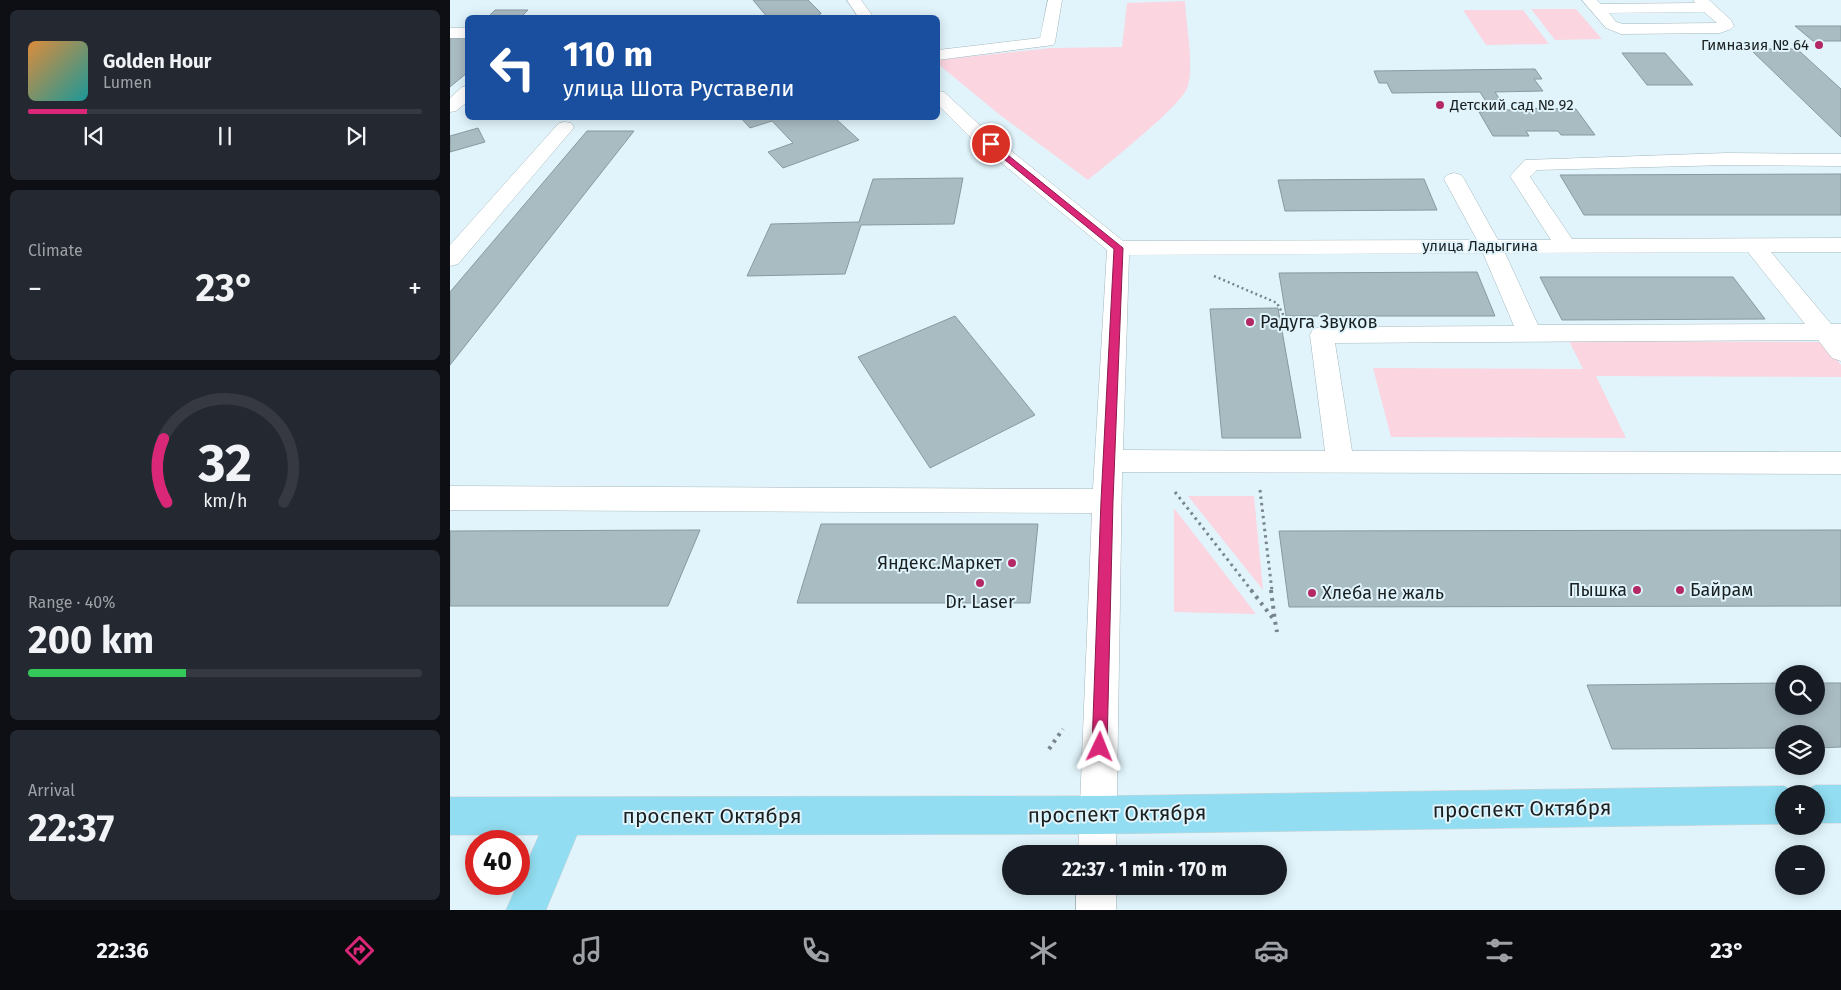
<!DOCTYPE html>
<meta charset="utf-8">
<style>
body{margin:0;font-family:"Fira Sans",sans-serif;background:#242831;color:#f1f3f6;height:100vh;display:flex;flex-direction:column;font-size:19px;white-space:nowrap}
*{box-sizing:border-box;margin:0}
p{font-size:16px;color:#9ea1a6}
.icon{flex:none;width:28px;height:28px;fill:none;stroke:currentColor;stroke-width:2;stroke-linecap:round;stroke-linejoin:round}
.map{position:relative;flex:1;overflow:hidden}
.drawer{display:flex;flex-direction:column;gap:10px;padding:10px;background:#0d0f14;width:450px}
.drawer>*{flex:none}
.banner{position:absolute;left:15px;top:15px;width:475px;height:105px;border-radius:8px;box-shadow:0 2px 12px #0003;background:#1a4fa0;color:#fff;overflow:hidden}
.controls{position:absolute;left:1325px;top:665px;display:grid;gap:10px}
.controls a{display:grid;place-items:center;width:50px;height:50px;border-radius:50%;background:#171b24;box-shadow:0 2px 12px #0003;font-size:25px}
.speed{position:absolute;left:15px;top:830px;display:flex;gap:10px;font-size:25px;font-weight:700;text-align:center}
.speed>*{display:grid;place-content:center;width:65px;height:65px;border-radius:50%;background:#171b24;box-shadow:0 2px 12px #0003;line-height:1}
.speed .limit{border:8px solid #d22;background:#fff;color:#111}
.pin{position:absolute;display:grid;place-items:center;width:42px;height:42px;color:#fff;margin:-21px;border:2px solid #fff;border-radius:50%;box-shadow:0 1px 5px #0007}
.me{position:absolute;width:55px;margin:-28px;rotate:2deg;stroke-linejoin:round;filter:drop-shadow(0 0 4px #0008)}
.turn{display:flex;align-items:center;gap:18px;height:105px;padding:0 15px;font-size:22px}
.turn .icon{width:65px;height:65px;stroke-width:2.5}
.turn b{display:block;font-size:35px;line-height:42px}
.big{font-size:38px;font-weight:700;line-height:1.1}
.drawer .widget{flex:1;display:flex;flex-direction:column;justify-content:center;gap:8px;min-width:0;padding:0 18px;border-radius:8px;background:#242831}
.drawer .dial{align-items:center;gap:0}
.dial svg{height:130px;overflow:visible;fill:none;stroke:#363941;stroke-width:7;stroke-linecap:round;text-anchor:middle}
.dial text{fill:#f1f3f6;stroke:none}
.song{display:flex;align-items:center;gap:15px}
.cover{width:60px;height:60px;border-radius:8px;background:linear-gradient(135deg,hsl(30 70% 55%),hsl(180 70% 35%))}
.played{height:5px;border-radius:2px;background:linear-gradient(90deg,#db2777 15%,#363941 15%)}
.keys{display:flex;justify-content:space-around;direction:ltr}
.heat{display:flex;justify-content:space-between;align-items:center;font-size:28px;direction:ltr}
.charge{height:8px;border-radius:4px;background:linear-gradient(90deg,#34c759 40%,#363941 0)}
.trip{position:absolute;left:552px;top:845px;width:285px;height:50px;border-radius:25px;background:#171b24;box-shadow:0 2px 12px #0003;font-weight:700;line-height:50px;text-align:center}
.menu{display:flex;height:80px;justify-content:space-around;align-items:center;background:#090b0e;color:#9ea1a6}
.menu .icon{width:35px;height:35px}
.menu .on{color:#db2777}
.menu b{font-size:22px;color:#f1f3f6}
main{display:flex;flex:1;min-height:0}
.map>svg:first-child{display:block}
</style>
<main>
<section class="drawer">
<div class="widget">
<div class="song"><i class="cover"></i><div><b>Golden Hour</b><p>Lumen</p></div></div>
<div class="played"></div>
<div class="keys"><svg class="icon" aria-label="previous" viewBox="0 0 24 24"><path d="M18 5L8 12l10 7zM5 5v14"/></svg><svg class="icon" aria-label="pause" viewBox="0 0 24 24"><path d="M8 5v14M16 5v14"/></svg><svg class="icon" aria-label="next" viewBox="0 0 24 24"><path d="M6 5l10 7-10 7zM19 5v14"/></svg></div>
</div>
<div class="widget"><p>Climate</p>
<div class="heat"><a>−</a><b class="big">23°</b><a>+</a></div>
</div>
<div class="widget dial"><svg viewBox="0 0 100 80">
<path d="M14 69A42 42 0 1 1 86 69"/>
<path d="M14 69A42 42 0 0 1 12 30" stroke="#db2777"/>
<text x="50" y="56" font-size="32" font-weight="700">32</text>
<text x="50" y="72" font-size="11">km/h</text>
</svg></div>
<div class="widget"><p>Range · 40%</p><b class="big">200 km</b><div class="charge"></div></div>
<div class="widget"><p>Arrival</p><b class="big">22:37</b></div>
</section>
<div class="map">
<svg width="1391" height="910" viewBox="0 0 1391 910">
<rect width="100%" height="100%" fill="#e1f4fb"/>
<path fill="#fbd5e0" d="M735,1c1,25 9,61 3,85 -4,18 -82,79 -100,94l-88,-65 -62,-51v-4l113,-12 71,-1 5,-44z
M1081,9h45l26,30 -47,1z
M1013,10h60l26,34 -63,1z
M1119,341l255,1 17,23v12l-245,-1 30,62 -235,-1 -18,-69 210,1z
M738,496h66l9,94z
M724,508l82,106h1l-83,-2z"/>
<path fill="#a9bcc2" stroke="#879aa0" d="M303,0h55l13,13 -3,5h-50z
M45,10h33l-8,8h-33z
M1345,26h46v15h-28z
M0,38h18v34l-18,15z
M1300,49h47l44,40v48z
M1172,53h43l28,32h-46z
M1085,69l7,10h-8l9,12 -48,1 12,18h7l-1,-2 63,1 19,26h-34l-3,-4h-32l3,5h-36l-14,-24 13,-1 -12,-19 -88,1 -5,-10h-8l-5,-12z
M291,118h94l24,22 -76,28 -15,-16 25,-9 -21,-22 -22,7z
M28,128l7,14 -35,10v-16z
M137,131h47l-184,234v-73z
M1391,174v41h-257l-24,-40z
M513,178l-9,46 -93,1 -16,49 -98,2 24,-52 88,-2 14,-43z
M974,179l13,31 -152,1 -7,-31z
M1027,272l18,44h-209l-7,-43z
M1090,277h193l32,42 -203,1z
M828,308l23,130h-79l-12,-129z
M505,316l80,99 -105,53 -72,-111z
M371,524h217l-8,79h-233z
M250,530l-32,76h-218v-75z
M1391,530v76l-552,1 -10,-76z
M1334,683v23h32v-23h25v64l-25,1v-14h-32v14l-172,1 -25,-64z"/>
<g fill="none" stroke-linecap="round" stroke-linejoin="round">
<defs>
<path id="minor" d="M397,0h14l13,18h-15z
M598,0h14l-7,42 -2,3 -115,15v-10l102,-12z
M1132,0h15l4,4 94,-1 -2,-3h16l22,20 3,6 -3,3 -11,4 -99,1 -15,-6zM1254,12l13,11 -94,1 -7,-2 -7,-9z
M0,28h18v10h-18z
M18,86v15l-12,10 -6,1v-14l12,-11z
M488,91l6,1 40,37 139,112 354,-1 -33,-61 3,-4 7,-2 7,2 3,4 34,61h53l-41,-64 15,-16 202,-7 114,1v12l-114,-1 -190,5 -7,7 42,62 269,-1v14h-70l60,72h10v37l-9,-3 -14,-18 -483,3 17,108 489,1v22l-719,-2 -6,382h-38l14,-341 -642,-3v-24l643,3 14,-239 -137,-113 -32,-32zM1298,252l57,72 -267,1 -33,-72zM1033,253l31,73 -192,1 -9,2 -3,6 15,116 -202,-1 6,-195z
M115,122l6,1 3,4 -3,4 -113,133 -8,2v-21l109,-122z
M626,886h40v24h-40z"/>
<path id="major" d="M1366,785h25v38h-25v-29h-14l1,-3z
M1334,786l14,8h-14v30l-687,10 -520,1 -31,75h-40l33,-75h-89v-38l647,-1z"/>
</defs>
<use href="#minor" stroke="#a5b8be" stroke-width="1"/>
<use href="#major" stroke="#d1d2d3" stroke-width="1"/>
<path stroke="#78858a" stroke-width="2.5" stroke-dasharray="2 3" stroke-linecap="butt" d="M764,276l63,27 9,17 8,3"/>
<path stroke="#78858a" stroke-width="3" stroke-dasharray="2.5 4" stroke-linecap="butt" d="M810,490l12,101
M725,492l77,99"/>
<path stroke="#78858a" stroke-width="4" stroke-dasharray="3 5" stroke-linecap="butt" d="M801,590l24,31 2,11
M821,590l4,31
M599,749l14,-20"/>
<use href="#minor" fill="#fff" fill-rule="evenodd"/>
<use href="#major" fill="#92ddf1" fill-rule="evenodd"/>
</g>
<path fill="#db2777" stroke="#8e194d" d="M538,143h5l130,105 -10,253 -6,246 -2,5 -5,2 -5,-2 -3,-5 9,-246 13,-252 -126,-103z"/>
<g fill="#b42965" stroke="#e1f4fb" stroke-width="2">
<circle cx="1369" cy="45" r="5"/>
<circle cx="990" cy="105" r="5"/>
<circle cx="800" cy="322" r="5"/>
<circle cx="562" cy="563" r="5"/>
<circle cx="530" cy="583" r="5"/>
<circle cx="1187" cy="590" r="5"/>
<circle cx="1230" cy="590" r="5"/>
<circle cx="862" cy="593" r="5"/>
</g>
<g text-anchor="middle" stroke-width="4" stroke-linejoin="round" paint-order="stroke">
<g font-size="15" fill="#192022" stroke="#e1f4fb" text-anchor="end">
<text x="1359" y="50">Гимназия № 64</text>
<text x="1000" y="110" text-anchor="start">Детский сад № 92</text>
</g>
<g font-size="15" fill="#192022" stroke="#e1f4fb">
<text x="1030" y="251">улица Ладыгина</text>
</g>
<g font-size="18" fill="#192022" stroke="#e1f4fb" text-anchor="start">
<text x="810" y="328">Радуга Звуков</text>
<text x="552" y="569" text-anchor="end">Яндекс.Маркет</text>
<text x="1177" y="596" text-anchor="end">Пышка</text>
<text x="1240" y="596">Байрам</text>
<text x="872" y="599">Хлеба не жаль</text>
<text x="530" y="608" text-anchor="middle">Dr. Laser</text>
</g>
<g font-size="21" fill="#192022" stroke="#e1f4fb">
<text transform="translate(1072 809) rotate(-1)" y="7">проспект Октября</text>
<text transform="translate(667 814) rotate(-1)" y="7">проспект Октября</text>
<text x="262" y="823">проспект Октября</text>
</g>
</g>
</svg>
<div class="controls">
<a><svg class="icon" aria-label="search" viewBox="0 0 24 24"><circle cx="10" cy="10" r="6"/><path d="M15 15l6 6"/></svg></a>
<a><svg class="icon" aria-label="layers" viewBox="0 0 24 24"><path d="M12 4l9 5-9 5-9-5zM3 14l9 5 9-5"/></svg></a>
<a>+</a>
<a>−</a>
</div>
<div class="speed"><div class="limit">40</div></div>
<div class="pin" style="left:541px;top:144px;background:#d93025"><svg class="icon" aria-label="arrive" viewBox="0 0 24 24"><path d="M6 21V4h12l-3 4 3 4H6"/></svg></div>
<svg class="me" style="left:650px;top:747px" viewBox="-20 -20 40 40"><path d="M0-17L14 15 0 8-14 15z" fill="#db2777" stroke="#fff" stroke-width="4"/></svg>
<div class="trip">22:37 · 1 min · 170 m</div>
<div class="banner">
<div class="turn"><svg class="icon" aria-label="left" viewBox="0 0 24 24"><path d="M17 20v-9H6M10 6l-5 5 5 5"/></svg><div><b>110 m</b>улица Шота Руставели</div></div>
</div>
</div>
</main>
<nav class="menu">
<b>22:36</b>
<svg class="icon on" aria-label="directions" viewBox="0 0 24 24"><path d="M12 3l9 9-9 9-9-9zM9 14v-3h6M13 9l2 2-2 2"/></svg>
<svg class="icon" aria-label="music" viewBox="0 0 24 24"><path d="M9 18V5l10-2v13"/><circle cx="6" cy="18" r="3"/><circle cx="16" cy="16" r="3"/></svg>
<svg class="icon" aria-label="phone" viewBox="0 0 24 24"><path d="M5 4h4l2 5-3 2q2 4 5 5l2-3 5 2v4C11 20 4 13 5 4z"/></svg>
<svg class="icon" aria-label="climate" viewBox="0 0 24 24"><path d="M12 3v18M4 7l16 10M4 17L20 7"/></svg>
<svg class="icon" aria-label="car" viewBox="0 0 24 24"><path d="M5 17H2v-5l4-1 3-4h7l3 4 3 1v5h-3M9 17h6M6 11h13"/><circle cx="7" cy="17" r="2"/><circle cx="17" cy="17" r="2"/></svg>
<svg class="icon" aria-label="filters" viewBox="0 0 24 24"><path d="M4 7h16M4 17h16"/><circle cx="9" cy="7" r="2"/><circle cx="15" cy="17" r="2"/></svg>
<b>23°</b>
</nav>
